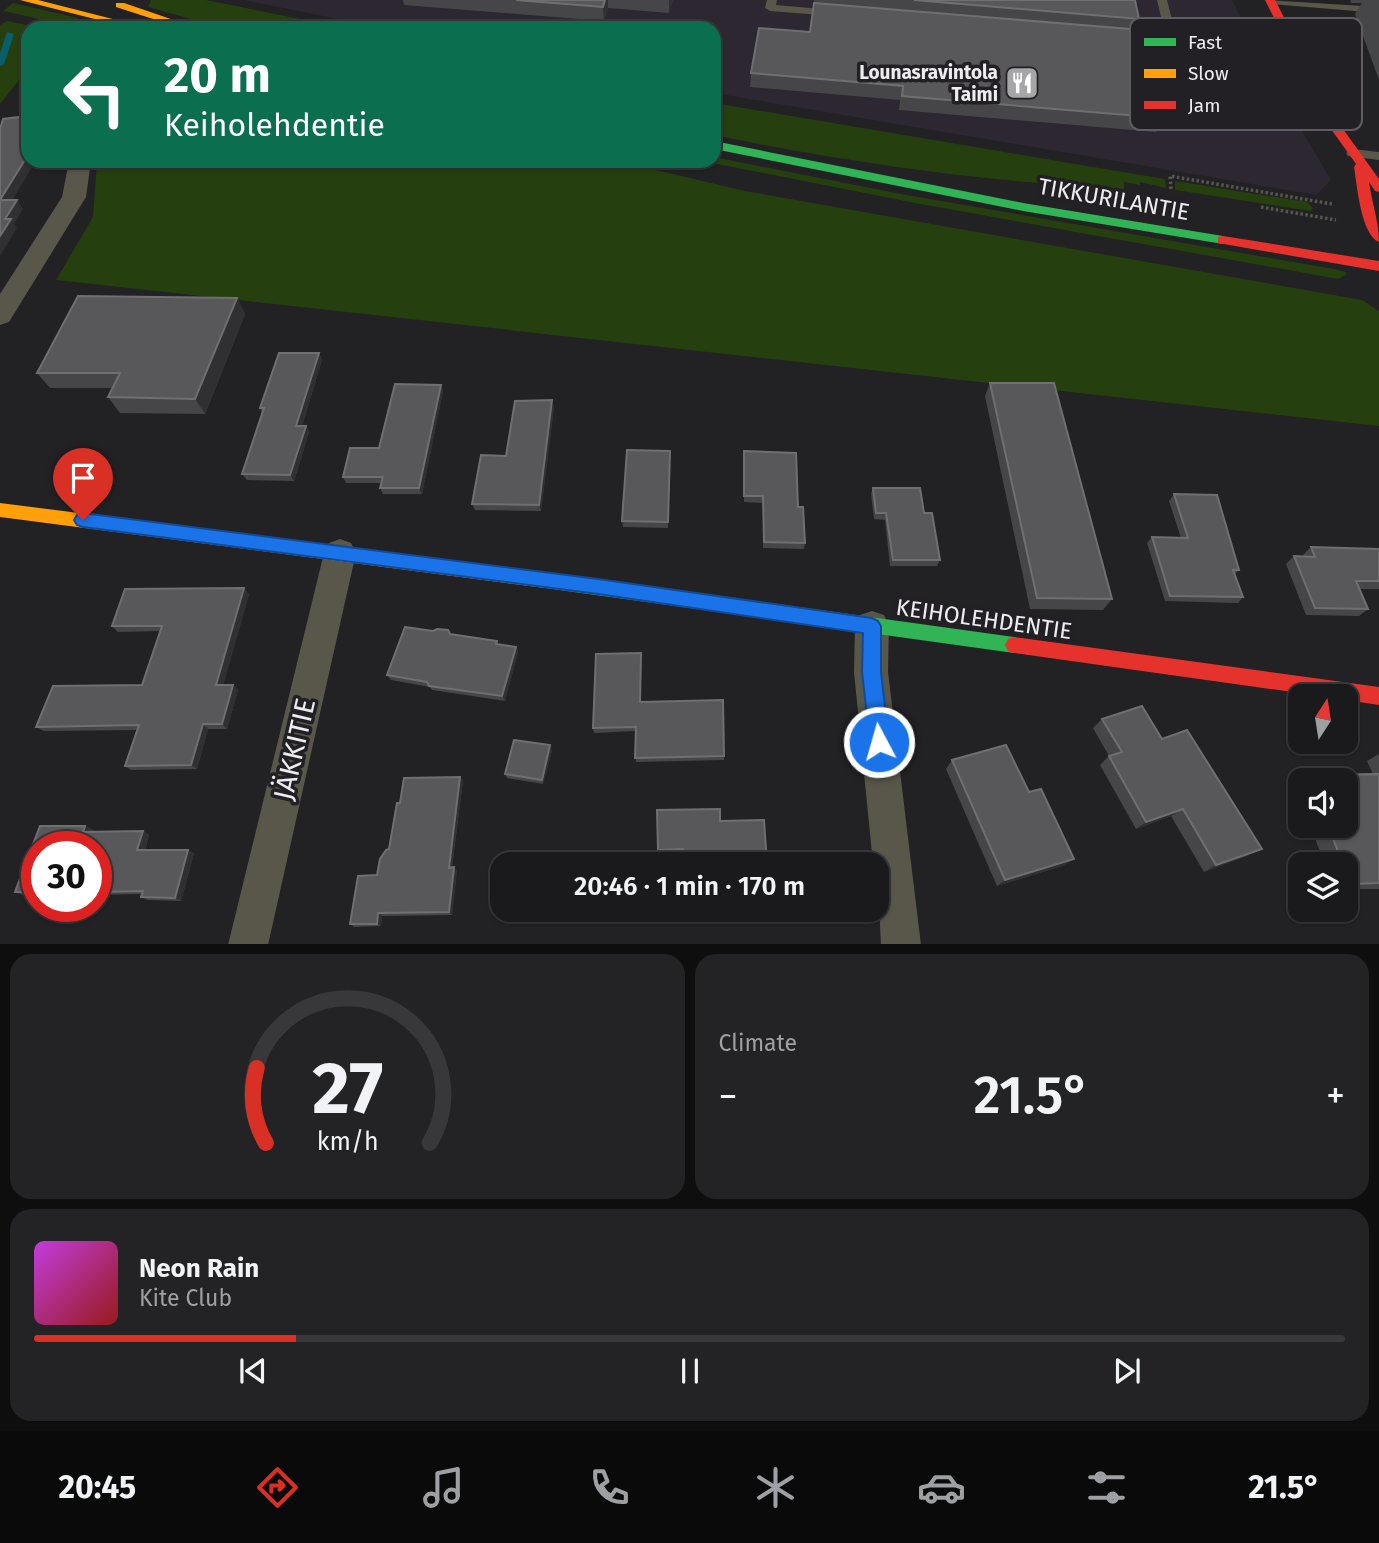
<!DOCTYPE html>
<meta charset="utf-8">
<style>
body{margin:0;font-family:"Fira Sans",sans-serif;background:#232224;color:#f1f3f6;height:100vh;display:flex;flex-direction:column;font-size:26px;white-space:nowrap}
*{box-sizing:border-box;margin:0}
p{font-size:23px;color:#9fa0a3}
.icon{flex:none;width:38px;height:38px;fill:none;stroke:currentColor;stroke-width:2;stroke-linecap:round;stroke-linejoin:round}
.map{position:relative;height:944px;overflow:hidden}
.side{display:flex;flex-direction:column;gap:10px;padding:10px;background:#0e0e0f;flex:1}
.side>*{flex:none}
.banner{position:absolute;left:21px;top:21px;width:700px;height:147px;border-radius:21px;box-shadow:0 2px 5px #0004,0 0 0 2px #38383a;background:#0b6e4f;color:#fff;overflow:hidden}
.needle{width:46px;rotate:12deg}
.fabs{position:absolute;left:1288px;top:684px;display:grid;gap:14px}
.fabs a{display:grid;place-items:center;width:70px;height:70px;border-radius:14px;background:#1a191b;box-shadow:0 2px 5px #0004,0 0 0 2px #38383a;font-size:35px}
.speed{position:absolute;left:21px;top:831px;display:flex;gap:14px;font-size:35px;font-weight:700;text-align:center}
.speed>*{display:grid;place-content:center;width:91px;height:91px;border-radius:50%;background:#1a191b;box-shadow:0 2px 5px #0004,0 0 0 2px #38383a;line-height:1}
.speed .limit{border:10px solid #d22;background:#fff;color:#111}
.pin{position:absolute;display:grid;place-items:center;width:60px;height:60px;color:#fff;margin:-72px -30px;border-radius:50% 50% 50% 0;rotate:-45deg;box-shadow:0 0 7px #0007}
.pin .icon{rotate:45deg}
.me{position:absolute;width:77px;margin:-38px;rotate:354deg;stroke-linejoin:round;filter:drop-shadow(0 0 5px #0008)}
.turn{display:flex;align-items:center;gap:24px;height:147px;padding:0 28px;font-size:32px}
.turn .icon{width:91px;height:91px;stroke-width:2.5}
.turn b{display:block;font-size:49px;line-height:60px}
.big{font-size:52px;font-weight:600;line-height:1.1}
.side .widget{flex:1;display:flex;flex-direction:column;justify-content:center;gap:10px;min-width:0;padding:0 24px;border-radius:21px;background:#232224}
.side .dial{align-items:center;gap:0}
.dial svg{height:182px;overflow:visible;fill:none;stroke:#38383a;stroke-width:7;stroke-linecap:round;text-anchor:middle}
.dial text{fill:#f1f3f6;stroke:none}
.song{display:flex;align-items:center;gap:21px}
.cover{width:84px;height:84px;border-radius:10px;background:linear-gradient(135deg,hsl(290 70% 55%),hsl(0 70% 35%))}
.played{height:7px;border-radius:4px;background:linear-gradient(90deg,#d93025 20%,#38383a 20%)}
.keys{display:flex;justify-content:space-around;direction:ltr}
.heat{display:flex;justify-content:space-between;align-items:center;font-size:38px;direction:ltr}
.side .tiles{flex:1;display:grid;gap:10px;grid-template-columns:1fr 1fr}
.widget:last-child{grid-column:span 2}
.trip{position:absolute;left:490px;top:852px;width:399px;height:70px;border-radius:21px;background:#1a191b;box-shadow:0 2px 5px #0004,0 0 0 2px #38383a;font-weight:600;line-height:70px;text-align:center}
.dock{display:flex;height:112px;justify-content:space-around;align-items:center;background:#0a0a0b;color:#9fa0a3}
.dock .icon{width:49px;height:49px}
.dock .selected{color:#d93025}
.dock b{font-size:32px;color:#f1f3f6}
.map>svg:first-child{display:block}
</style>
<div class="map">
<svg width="1379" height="945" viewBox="0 0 1379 945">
<rect width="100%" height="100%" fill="#222124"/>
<path fill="#2c2730" d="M243,0h989l44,86 55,94 -15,15 -602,-102v-65h-331z"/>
<path fill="#263f0e" d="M151,0h55l139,28h-122l-75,-21z
M13,3l65,15 -8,8 -67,-15z
M7,21l34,7h-13v41l-28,35v-79z
M714,103l451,76 1,9 -26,-6v3l-16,-3v7c-138,-7 -274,-26 -410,-54z
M714,157l187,37 433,75 12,3v3l-8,4 -423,-76 -213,-42h12z
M97,161h521l127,30 617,109 17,11v115l-1323,-146 37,-63z
M1175,181l132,21 6,6 -2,3 -136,-21z"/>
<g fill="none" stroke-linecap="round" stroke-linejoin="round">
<path fill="#065f6b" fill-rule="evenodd" d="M7,32l7,2 -10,30 -4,2v-13z"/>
<path stroke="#57564d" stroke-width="3.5" stroke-dasharray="2.5 2.5" stroke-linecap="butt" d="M682,161l20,4
M1171,189l-1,-13 162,28
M1261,207l75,13"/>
<path fill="#585749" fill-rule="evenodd" d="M767,0h10l-1,5 57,5 5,3 -5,3 -63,-5 -5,-3z
M1157,0h10l10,39 119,10 5,3 -5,3 -176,-15v-4l4,-1 42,3z
M1267,0l112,7v6l-108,-9z
M1352,149l27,3v8l-31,-4 -2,-3z"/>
<path fill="#585749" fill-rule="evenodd" d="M69,161h22l-5,36 -77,125 -9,3v-31l62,-97z
M340,539l11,4 5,10 -88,392h-40l96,-392 5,-10z
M872,611l12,4 5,11 -1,46 33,273h-40l-4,-81h-4l-19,-192 1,-46 5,-11z"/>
<path fill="#30b455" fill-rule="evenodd" d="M714,141l309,62 200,33 7,4 -7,4 -200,-33 -309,-62z
M545,572l469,65 6,2 3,6 -3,6 -6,2 -469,-65 -6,-3 -3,-5 3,-5z"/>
<path fill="#ff9f0a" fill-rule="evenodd" d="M20,0h18l110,28h-18z
M116,3h8l73,25h-16l-65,-21z
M0,503l545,69 6,3 3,5 -3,5 -6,3 -545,-71z"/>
<path fill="#e5322d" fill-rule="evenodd" d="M1265,0h10l63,122 41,57v13l-4,-1 -6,-9c3,21 10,40 10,60 -18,-7 -22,-57 -25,-75l2,-3 -30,-42z
M1223,236l156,25v10l-161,-28v-6z
M1014,637l365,50v18l-33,-5v-4h-25l-307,-43 -6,-2 -3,-6 3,-6z"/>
</g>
<path fill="#464648" d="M403,0h270l-4,13 -61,-5 -4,13 -200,-16z
M814,0h321l4,19 -4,11 27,88 -6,14 -257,-22 1,-10 -150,-13 1,-14 59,-41z
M1350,0h29v80l-24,-66 7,-11h-11z
M237,298l8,16 -40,100 -85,-1 -12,-16 5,-9h-63l-13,-15z
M319,353l3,7 -20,66h4l3,6 -15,49 -47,-1 -5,-6 20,-61 -2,-5z
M990,383l122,216 -9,11 -73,-1 -45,-213z
M441,385l2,6 -21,103h-39l-3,-6 1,-5h-35l-3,-6 36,-29z
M554,407l-13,104 -66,-1 -3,-6 34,-48z
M670,451l-2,77 -45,-1 -1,-6z
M744,451l54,56 7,36 -1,6 -41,-1v-45l-19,-1z
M873,488l51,25 16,47 -3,6h-47l-5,-46 -11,-1 -3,-25z
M1174,494l65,76 -4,4 8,23 -5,6 -73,-2 -18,-58 5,-6 29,1 -12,-37z
M1311,547l68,2v40h-20l9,20 -9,7 -53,-1 -20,-51 8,-8h10l-1,-1z
M249,594l-26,91h10l5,5 -11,39h-19l-11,40 -66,1 -6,-4 12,-36 -93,1 -8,-4 106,-42 19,-54 -43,1 -6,-6z
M450,634l47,7 1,3 18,3 2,5 -13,49 -73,-11 -2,-3 -39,-7 -4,-5z
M641,653v49l83,54v4l-88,2v-31l-42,2 -1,-5z
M1102,719l60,20 87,116 -45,17 -33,-56 -35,13 -36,-64 9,-9 -16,-28z
M552,750l-9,34 -36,-6 -2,-4z
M1379,754v135h-33v-25h-21l-15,-38h36v-46h-46v19l-6,-16 14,-8 65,-1 -6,-13z
M952,760l113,105 -68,21 -51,-117z
M460,777l3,4 -11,86 5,3 -5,45 -70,1 -1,10 -27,1 -4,-3 27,-49 12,-26 11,-46z
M720,821l-37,31 -25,1v-3z
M85,826l8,4 -1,2 51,-1 6,4 -4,15 49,3 -13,48 -33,-1 -7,-3 1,-3 -46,1v-48l-61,48h-12l-8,-3z"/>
<path fill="#302f32" d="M605,0h3v8l-4,13 -1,-14z
M669,0h4l-4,13z
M28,155v6h8l-29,48 -7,-9z
M17,200l6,9 -9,15 3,4 -17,28v-20l5,-17z
M237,298l8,16 -40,100 -10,-15z
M319,353l3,7 -22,73 -4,-7z
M441,385l2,6 -21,103 -3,-6z
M552,400l2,7 -13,104 -2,-6z
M306,426l3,6 -15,49 -4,-6z
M244,588l5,6 -27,96 -6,-5z
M516,647l2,5 -13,49 -3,-5z
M233,685l5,5 -11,39 -5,-5z
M203,724l5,5 -11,40 -6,-4z
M550,745l2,5 -9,34 -1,-4z
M460,777l3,4 -12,90 -2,-3z
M1183,809l-12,7 -35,13 10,-7z
M85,826l8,4 -2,6 -8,-4z
M143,831l6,4 -5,18 -7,-3z
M1262,849l-13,6 -45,17 12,-7z
M188,850l6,3 -13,48 -6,-3z
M1074,859l-9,6 -68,21 8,-6z
M454,867l3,3 -5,45 -3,-3z
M378,913l4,3 -1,10 -4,-2z"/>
<path fill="#58575a" stroke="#6f6f71" stroke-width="2" d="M516,0h89l-2,7z
M914,0h221l4,19z
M814,3l328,27 20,88 -260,-22 1,-10 -152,-13 8,-45 51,4z
M28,116v39l-28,45h17l-12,19h6l-11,17v-107l3,-10z
M78,296l159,2 -42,101 -87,-2 12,-24h-83z
M279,353h40l-23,73h10l-16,49 -48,-1 22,-66h-4z
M990,383h64l58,216 -75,-1z
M395,384l46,1 -22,103h-39l3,-11h-40l7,-29h29z
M552,400l-13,105 -67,-1 9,-49 25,1 9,-55z
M627,450l43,1 -2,71 -46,-1z
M744,451l52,2 2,54h5l2,36 -41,-1 -1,-46h-19z
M873,488h47l4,25h8l8,47h-47l-7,-47h-10z
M1174,494l43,1 22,75h-6l10,27 -73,-1 -18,-59 36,1z
M1311,547l68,2v32h-23l12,28 -53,-1 -21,-52 21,1z
M244,588l-28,97h17l-11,39h-19l-12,41 -66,1 14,-41 -103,2 17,-41 89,-1 20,-59h-50l13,-37z
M405,627l28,4 4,-2 11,1 2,4 47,7 -1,3 20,3 -14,49 -73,-10 -2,-4 -40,-7z
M641,653l-1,49 83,-2 1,56 -89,2 1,-31 -43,1 3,-74z
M1142,706l20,33 25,-9 75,119 -46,16 -33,-56 -37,13 -37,-66 13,-4 -20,-33z
M514,740l36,5 -8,35 -37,-6z
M1006,745l23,47 12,-3 33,70 -69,21 -53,-120z
M1379,774v109l-28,1 -5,-13v-7h-3l-15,-38h18v-46h-36l-2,-5z
M460,777l-11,91 5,-1 -5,45 -71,1 -1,11h-27l8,-48 19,-1 3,-16 6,-9 3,-1 8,-46h3l4,-25z
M720,809v12l44,-1 3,44h-84v-15l-25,1 -1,-40z
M40,826h45l-2,6 60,-1 -6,19h51l-13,48 -34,-1 2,-6 -47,1v-45h-59v52l-4,-7h-18z"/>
<path fill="#1a73e8" stroke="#114b97" stroke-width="2" d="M83,513l515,66 274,39 6,3 3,5v46l8,70 -3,6 -7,3 -6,-3 -3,-6 -8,-70 1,-39 -265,-39 -515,-67 -6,-2 -3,-5 3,-5z"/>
<defs>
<symbol id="restaurant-square" viewBox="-11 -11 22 22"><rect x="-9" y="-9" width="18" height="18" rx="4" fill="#a6a5a8" stroke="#222025"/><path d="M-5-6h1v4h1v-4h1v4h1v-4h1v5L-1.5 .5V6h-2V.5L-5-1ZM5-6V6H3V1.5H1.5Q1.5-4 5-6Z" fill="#fff"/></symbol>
</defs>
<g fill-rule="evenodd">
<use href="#restaurant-square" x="1003" y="64" width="38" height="38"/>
</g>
<g text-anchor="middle" stroke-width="7" stroke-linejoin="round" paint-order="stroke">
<g font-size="19" font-weight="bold" fill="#edecef" stroke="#222025" text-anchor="end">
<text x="998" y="79">Lounasravintola<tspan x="998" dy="22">Taimi</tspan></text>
</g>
<g font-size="23" fill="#edecef" stroke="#222025">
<text transform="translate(1114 199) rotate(10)" y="8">TIKKURILANTIE</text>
<text transform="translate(984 619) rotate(8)" y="8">KEIHOLEHDENTIE</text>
</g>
<g font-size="28" fill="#edecef" stroke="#222025">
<text transform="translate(294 749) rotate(-77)" y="10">JÄKKITIE</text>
</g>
</g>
<rect x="1130" y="18" width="232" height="112" rx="10" fill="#222025" stroke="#5f5d62" stroke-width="2"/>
<rect x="1144" y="38" width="32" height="8" fill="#30b455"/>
<rect x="1144" y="69" width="32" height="9" fill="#ff9f0a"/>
<rect x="1144" y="101" width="32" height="8" fill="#e5322d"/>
<g font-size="19" fill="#edecef">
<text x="1188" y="49">Fast</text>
<text x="1188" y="80">Slow</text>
<text x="1188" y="112">Jam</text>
</g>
</svg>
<div class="fabs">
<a><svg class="needle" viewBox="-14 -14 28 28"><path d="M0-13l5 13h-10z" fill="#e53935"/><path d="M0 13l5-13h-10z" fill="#9fa0a3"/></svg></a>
<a><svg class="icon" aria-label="sound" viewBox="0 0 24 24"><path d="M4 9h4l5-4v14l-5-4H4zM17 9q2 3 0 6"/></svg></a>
<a><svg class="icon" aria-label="layers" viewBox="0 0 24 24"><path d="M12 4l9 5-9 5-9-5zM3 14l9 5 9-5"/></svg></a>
</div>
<div class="speed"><div class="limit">30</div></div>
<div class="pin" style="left:83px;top:520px;background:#d93025"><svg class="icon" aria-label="arrive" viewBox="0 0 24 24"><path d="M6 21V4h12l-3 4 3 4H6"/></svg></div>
<svg class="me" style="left:879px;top:742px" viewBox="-20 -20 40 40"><circle r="17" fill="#1a73e8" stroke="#fff" stroke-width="3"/><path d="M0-11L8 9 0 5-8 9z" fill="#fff"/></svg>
<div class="trip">20:46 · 1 min · 170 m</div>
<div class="banner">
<div class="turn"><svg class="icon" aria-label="left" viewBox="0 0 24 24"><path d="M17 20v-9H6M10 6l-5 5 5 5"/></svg><div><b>20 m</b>Keiholehdentie</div></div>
</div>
</div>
<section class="side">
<div class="tiles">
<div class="widget dial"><svg viewBox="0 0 100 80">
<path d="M14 69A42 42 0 1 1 86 69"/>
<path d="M14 69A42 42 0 0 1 10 36" stroke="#d93025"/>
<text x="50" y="56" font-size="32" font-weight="700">27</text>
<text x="50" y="72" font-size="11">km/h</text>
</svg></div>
<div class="widget"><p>Climate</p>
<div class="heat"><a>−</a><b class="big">21.5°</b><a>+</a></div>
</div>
<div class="widget">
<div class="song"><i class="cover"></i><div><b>Neon Rain</b><p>Kite Club</p></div></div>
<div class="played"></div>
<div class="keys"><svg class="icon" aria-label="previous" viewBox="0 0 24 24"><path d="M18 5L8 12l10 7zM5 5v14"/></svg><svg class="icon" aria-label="pause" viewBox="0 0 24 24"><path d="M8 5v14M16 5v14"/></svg><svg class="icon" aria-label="next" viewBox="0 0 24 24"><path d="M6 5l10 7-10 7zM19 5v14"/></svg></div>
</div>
</div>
</section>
<nav class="dock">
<b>20:45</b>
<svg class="icon selected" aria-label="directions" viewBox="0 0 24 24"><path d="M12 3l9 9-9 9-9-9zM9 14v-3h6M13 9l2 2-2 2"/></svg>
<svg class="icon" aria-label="music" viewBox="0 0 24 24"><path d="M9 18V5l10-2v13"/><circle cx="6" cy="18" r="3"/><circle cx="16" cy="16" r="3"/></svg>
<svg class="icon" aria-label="phone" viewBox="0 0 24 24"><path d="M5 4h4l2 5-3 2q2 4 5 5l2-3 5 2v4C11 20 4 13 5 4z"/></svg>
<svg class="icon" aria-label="climate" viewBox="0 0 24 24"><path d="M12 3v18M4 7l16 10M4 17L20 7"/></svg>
<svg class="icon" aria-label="car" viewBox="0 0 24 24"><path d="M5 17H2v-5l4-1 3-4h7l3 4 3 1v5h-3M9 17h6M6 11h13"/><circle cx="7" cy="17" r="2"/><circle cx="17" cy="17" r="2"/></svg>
<svg class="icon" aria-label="filters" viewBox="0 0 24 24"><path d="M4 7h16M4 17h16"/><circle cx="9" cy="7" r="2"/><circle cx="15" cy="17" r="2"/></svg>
<b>21.5°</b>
</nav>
